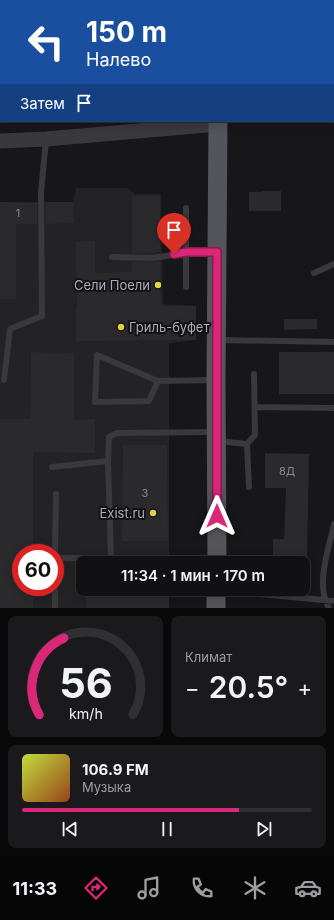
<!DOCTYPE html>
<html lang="ru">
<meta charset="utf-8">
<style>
body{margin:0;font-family:Inter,sans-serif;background:#1a191b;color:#f1f3f6;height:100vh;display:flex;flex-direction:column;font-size:15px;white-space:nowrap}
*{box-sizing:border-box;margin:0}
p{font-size:13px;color:#9c9d9f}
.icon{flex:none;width:22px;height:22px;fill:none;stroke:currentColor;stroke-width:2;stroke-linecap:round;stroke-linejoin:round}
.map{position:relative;height:608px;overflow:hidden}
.drawer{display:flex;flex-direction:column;gap:8px;padding:8px;background:#09090a;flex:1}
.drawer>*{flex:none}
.guide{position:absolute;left:0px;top:0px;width:334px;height:122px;box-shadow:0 2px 10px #0003,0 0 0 1px #303032;background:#1a4fa0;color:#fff;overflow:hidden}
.speed{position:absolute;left:12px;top:544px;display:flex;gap:8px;font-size:20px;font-weight:700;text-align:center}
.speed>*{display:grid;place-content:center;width:52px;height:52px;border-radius:50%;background:#111012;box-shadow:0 2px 10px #0003,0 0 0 1px #303032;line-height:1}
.speed .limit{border:6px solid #d22;background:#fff;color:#111}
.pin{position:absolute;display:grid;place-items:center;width:34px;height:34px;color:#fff;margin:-41px -17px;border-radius:50% 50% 50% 0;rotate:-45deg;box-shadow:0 0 4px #0007}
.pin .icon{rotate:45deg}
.me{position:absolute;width:44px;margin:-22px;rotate:0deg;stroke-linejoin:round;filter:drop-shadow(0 0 3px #0008)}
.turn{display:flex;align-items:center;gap:14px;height:84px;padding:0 20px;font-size:18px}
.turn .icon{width:52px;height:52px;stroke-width:2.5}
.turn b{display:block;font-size:28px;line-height:34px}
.then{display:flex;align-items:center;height:38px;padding:0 20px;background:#0003;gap:8px;font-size:15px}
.big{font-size:30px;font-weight:600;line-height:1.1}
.drawer .widget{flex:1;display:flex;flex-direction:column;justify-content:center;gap:6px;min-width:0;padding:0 14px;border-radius:8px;background:#1a191b}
.drawer .dial{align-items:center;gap:0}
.dial svg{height:104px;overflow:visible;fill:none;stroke:#303032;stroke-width:7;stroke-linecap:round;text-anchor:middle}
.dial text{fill:#f1f3f6;stroke:none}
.song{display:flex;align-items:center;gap:12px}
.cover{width:48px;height:48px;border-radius:6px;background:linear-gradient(135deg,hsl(70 70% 55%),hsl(20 70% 35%))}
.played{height:4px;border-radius:2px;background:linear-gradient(90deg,#db2777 75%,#303032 75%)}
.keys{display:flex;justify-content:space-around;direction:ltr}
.heat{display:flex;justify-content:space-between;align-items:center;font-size:22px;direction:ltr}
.drawer .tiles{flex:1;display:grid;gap:8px;grid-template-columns:1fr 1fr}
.widget:last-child{grid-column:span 2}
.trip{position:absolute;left:76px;top:556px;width:234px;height:40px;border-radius:8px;background:#111012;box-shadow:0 2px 10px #0003,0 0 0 1px #303032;font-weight:600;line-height:40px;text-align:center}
.dock{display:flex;height:64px;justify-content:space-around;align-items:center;background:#070607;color:#9c9d9f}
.dock .icon{width:28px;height:28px}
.dock .active{color:#db2777}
.dock b{font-size:18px;color:#f1f3f6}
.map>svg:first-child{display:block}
</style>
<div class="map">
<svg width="334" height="608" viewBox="0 0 334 608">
<rect width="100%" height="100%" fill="#171618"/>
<path fill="#232225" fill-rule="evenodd" d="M76,188h51l8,6h26l2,110 33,2v34l-27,3v220h-86v26h86v19h-169v-406h73zM21,553h34v34h-34z"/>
<path fill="#2a292c" d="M262,191h19v20h-32v-19h13z
M132,196h28v56l-28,1z
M0,202l37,1v21h-21v75h-16z
M46,202h27l1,21 -28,1z
M76,241h19v32l36,-1 1,-10 28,-1 1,45h35v34l-120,1v-33h1z
M284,319h33v10l-33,1z
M31,352l43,1v67l21,-1v34l-62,-1v101h-12v34h12v21h-33v-189h30z
M279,352h55v42h-55z
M123,445h44l1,96h-46z
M265,453l44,1 -2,109h-34v-24h11l2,-51h-21z
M86,589h83v19h-83z"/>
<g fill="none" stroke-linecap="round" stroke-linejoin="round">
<path stroke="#38383d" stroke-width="6" d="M0,19h1
M0,62l1,-3
M333,110h1
M112,257l40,1 34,-5 28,-1
M314,273l20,-9
M186,287v-79
M218,340l116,2
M4,380l6,-51 32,-13 -1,-124 5,-52
M158,381l-9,20 -54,1 2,-47 61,26 57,-1
M255,407l79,1
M218,441l29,3 2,43
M247,444l8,-9 -1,-61
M52,467l56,-6
M55,553l1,-59
M55,558h160
M111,559l-3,-98 1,-24 8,-4 96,-1
M55,571v37
M218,590l116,11
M329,608c-14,-23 0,-60 5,-84"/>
<path stroke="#38383d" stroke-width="12" d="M0,93h1"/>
<path stroke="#38383d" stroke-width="15" d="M0,141l46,-2 172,-15"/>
<path stroke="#54545b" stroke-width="19" d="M218,1v-1
M217,563l-1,-183 2,-259
M216,608v-19"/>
</g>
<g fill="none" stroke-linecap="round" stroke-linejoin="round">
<defs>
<path id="route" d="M174,254l12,-2h31v264"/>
</defs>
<use href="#route" stroke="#8e194d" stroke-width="10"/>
<use href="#route" stroke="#db2777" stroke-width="7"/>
</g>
<g fill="#e3cf43" stroke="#121113" stroke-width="1.5">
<circle cx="158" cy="285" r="4"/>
<circle cx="121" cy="327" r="4"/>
<circle cx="153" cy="513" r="4"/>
</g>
<g text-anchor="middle" stroke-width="4" stroke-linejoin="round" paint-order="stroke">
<g font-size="11" fill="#888a94">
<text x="18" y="217">1</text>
<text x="287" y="475">8Д</text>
<text x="145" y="497">3</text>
</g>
<g font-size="13" fill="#a9abb7" stroke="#121113" text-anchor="end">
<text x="150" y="290">Сели Поели</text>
<text x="129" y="332" text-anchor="start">Гриль-буфет</text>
<text x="145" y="518">Exist.ru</text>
</g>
</g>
</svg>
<div class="speed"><div class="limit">60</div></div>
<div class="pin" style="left:174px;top:254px;background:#d93025"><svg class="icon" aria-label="arrive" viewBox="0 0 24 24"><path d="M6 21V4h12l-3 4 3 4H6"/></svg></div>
<svg class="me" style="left:217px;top:516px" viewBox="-20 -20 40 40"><path d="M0-17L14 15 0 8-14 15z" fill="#db2777" stroke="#fff" stroke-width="4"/></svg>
<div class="trip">11:34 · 1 мин · 170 m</div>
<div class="guide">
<div class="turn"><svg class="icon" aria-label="left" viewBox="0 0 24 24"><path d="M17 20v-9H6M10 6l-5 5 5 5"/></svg><div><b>150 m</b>Налево</div></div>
<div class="then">Затем<svg class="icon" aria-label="arrive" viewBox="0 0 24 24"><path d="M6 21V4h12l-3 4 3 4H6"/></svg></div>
</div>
</div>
<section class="drawer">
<div class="tiles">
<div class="widget dial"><svg viewBox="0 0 100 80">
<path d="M14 69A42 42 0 1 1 86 69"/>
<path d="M14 69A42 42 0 0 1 33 10" stroke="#db2777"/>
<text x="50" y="56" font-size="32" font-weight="700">56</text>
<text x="50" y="72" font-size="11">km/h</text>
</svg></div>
<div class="widget"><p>Климат</p>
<div class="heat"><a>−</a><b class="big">20.5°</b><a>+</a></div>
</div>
<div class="widget">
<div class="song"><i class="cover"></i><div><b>106.9 FM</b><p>Музыка</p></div></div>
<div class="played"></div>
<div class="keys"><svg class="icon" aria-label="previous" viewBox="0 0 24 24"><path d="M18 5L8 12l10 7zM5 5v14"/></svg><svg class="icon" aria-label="pause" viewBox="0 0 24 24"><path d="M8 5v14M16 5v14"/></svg><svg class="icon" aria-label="next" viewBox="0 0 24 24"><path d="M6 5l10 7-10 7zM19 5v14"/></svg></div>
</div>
</div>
</section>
<nav class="dock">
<b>11:33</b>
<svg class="icon active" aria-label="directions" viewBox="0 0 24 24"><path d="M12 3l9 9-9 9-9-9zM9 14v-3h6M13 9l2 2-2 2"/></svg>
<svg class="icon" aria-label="music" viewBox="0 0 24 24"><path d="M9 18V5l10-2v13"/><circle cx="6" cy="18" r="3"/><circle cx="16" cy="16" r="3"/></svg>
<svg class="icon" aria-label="phone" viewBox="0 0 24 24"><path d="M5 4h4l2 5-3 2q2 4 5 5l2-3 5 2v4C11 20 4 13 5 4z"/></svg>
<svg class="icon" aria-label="climate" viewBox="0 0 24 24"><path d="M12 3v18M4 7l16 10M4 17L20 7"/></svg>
<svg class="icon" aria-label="car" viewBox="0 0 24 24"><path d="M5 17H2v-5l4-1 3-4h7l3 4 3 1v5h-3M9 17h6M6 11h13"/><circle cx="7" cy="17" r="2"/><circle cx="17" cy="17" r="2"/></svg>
</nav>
